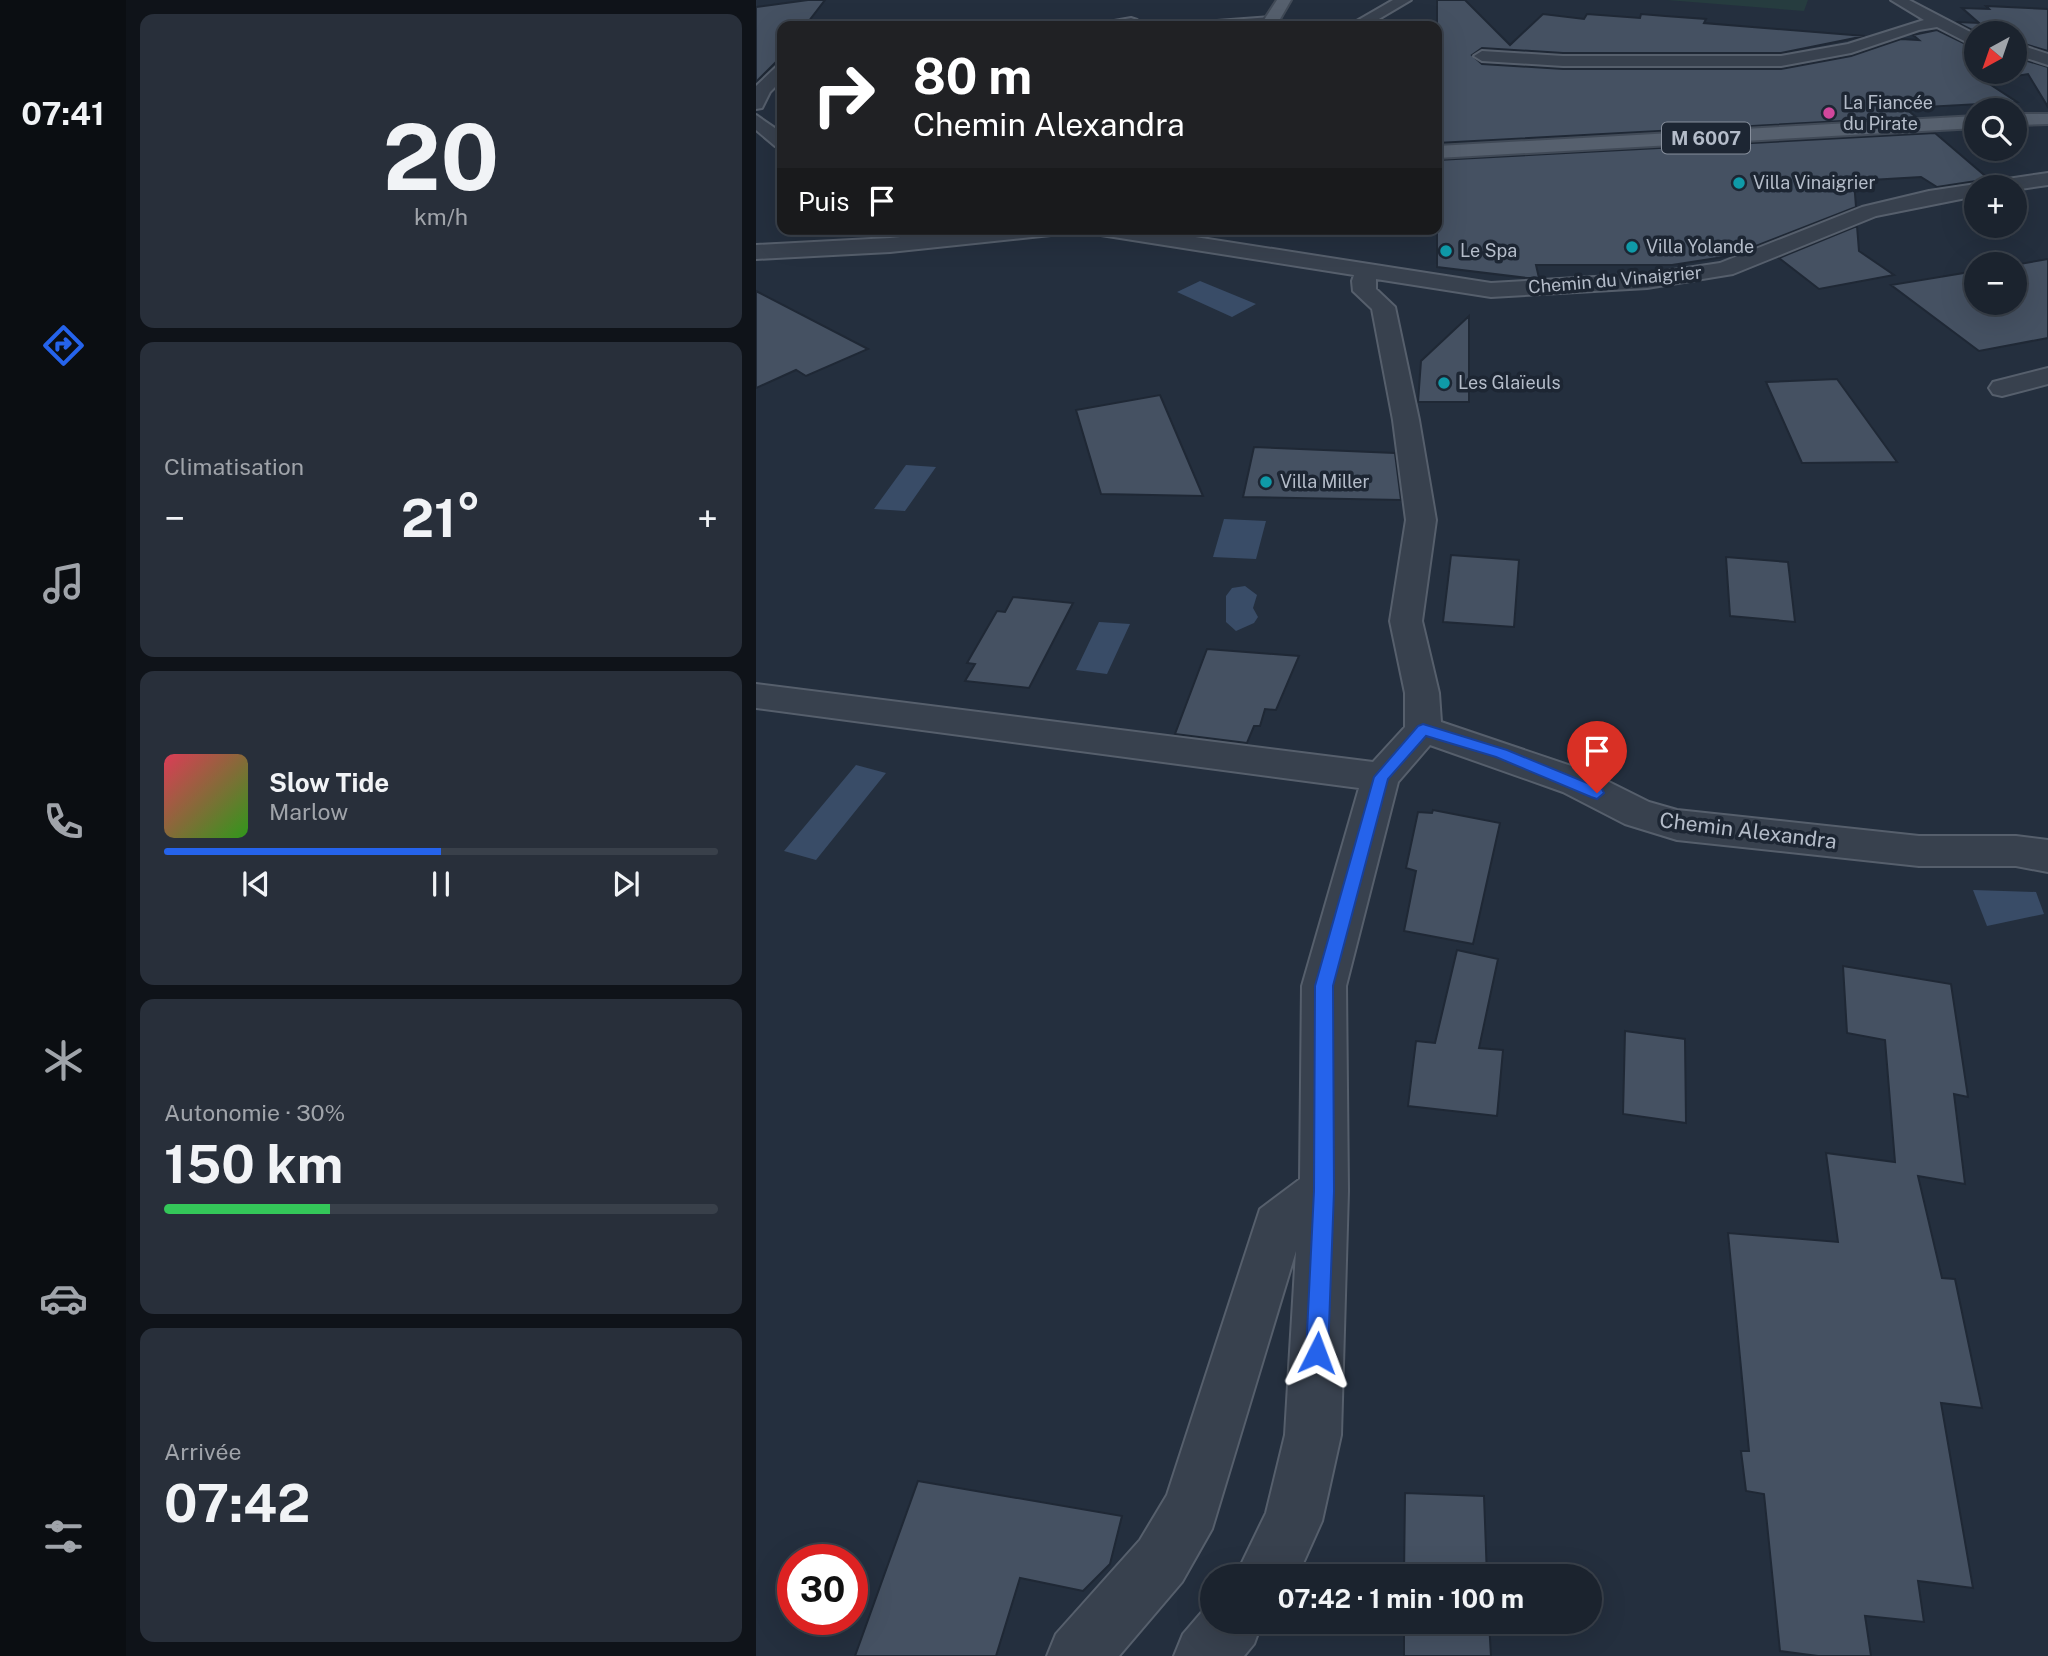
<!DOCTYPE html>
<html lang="fr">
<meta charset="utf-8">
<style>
body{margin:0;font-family:"Public Sans",sans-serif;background:#282f3a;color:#f1f3f6;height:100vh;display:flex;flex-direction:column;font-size:26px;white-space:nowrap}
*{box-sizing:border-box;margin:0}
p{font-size:23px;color:#a0a4aa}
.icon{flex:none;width:38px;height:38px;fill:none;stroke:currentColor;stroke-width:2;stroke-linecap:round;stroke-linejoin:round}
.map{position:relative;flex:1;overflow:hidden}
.side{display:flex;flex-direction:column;gap:14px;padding:14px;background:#0f1319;width:630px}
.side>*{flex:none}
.guide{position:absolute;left:21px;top:21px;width:665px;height:214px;border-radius:14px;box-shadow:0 7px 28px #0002,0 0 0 2px #39404a;background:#202124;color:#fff;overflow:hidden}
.needle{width:46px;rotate:220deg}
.fabs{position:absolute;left:1208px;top:21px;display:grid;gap:14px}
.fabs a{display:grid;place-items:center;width:63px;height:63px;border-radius:50%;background:#1b232e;box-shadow:0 7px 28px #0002,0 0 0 2px #39404a;font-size:35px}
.speed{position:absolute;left:21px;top:1544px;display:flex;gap:14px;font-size:35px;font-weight:700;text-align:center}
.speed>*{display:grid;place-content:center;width:91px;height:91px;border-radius:50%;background:#1b232e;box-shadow:0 7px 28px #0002,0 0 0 2px #39404a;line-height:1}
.speed .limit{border:10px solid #d22;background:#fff;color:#111}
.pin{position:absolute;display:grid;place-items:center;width:60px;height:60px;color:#fff;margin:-72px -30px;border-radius:50% 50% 50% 0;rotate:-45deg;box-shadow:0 0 7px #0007}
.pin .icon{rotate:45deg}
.me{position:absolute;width:77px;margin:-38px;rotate:3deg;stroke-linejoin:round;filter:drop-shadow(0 0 5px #0008)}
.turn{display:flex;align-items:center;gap:24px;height:147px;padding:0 21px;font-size:32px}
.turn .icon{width:91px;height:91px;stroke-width:2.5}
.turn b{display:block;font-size:49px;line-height:60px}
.then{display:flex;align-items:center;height:66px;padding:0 21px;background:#0003;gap:14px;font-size:26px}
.big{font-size:52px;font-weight:700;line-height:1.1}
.side .card{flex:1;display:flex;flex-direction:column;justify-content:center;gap:10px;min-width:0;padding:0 24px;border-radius:14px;background:#282f3a}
.side .dial{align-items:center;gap:0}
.dial b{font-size:91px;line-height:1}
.song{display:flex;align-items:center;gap:21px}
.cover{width:84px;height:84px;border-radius:10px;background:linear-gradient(135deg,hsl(350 70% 55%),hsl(110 70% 35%))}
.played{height:7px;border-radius:4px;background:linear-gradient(90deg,#2563eb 50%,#39404a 50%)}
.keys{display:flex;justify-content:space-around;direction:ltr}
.heat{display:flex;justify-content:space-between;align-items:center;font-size:38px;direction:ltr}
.charge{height:10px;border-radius:5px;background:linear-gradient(90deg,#34c759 30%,#39404a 0)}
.trip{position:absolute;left:444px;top:1564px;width:402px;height:70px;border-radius:35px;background:#1b232e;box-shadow:0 7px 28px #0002,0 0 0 2px #39404a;font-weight:700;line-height:70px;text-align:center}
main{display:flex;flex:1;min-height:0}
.tabs{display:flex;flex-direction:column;width:126px;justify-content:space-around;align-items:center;background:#0b0e12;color:#a0a4aa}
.tabs .icon{width:49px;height:49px}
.tabs .selected{color:#2563eb}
.tabs b{font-size:32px;color:#f1f3f6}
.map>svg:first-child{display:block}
</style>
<main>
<nav class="tabs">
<b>07:41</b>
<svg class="icon selected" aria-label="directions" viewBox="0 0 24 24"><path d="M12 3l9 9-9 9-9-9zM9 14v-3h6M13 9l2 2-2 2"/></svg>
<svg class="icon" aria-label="music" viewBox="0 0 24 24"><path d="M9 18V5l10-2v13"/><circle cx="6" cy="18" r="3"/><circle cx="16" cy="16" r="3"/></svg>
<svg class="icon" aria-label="phone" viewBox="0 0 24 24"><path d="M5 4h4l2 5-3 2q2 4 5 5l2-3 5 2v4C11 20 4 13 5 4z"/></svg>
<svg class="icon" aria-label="climate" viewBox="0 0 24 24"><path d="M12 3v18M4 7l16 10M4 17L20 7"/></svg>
<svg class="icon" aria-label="car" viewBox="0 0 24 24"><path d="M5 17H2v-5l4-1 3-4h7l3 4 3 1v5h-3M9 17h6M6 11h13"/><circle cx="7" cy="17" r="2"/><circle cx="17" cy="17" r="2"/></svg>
<svg class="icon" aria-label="filters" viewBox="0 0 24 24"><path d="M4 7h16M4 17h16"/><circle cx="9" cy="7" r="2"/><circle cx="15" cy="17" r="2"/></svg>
</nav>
<section class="side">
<div class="card dial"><b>20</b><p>km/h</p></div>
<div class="card"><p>Climatisation</p>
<div class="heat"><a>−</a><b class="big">21°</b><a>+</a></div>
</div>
<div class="card">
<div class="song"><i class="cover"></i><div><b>Slow Tide</b><p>Marlow</p></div></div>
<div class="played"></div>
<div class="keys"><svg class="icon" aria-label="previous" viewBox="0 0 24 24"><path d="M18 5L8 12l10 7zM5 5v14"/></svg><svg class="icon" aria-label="pause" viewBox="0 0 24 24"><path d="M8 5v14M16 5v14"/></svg><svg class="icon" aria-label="next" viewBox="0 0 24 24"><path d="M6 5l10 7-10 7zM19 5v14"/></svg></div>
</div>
<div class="card"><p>Autonomie · 30%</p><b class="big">150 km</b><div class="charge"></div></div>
<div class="card"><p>Arrivée</p><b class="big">07:42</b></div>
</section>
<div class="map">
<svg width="1292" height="1656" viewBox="0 0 1292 1656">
<rect width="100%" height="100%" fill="#242f3e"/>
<path fill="#263c3f" d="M911,0h141l-4,11z"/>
<path fill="#394c67" d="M444,281l56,23 -24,13 -55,-25z
M150,465l30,2 -31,44 -31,-2z
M468,519l42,2 -10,38 -43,-2z
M489,586l12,9 -4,13 5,9 -4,6 -18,8 -10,-9v-26l6,-8z
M343,622l31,2 -23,50 -31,-4z
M100,765l30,8 -70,87 -32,-9z
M1217,890l63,2 8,22 -57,12z"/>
<path fill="#455162" stroke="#1f2835" stroke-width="2" d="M52,0h17l-20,26h-23v30l-26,26v-75z
M681,0h28l45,45 33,-31 41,5 3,-5 53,4 1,-4 24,2 41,3 -2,4 161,13 -84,17h-218l-81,-5 -10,7 10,9 81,5h218l70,-13 50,-17 18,1 -6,-5 24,-5 39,19v23h38v-15l34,10v40l-20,-33 -43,7 32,21 -112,6 11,9 -479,26z
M1230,6l62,3v42l-34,-10v-8h-36l-22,-11 23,1 -17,-15 27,1z
M1179,133l55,47 -6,4 -8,-3 -39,6 -16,-10 -67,4 2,26 -126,49 -58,9h-136l3,13h-12l-90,-11v-107z
M1258,201l14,12 -18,23 -15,-10h19z
M1101,226l2,25 35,24 -75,14 -40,-31z
M1292,259v79l-69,13 -88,-66 85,-14v32h38v-38z
M0,291l112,58 -62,27 -10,-6 -40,18z
M713,316v86h-51l3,-41z
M1081,379l60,83 -95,1 -36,-81z
M404,395l43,101 -102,-2 -25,-84z
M498,447l141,6 6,47 -158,-3z
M695,555l68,5 -5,67 -71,-5z
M970,557l62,5 7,60 -65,-6z
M257,597l60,6 -44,85 -64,-7 10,-17 -8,-1 30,-52 8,1z
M451,649l92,7 -23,54 -11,-1 -5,17h-6l-7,17 -72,-9z
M677,810l67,13 -27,121 -69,-13 12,-60 -10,-3 12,-56 14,1z
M701,950l41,9 -19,89 24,2 -6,66 -89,-10 8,-65 19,2z
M1087,966l108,18 17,113 -14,-3 11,90 -47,-8 24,102 13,1 27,129 -41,-5 32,185 -55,-7 6,41 -59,-6 6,40h-53l-38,-5 -16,-157 -18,-3 -5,-40h8l-21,-218 110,9 -12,-89 69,9 -10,-122 -38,-7z
M869,1031l60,8 1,84 -63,-9z
M162,1481l204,35 -12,48 -27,27 -63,-13 -24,78h-141z
M649,1493l79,3 3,81h-83z
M648,1622h85l2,34h-87z"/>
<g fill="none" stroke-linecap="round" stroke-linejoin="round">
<defs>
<path id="minor" d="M637,0h18l-44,26h-19z
M1135,0h18l67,35v12l-39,-20 -18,3 -68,23 -70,13h-218l-81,-5 -8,-5 8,-5 81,5h218l67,-12 76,-24z
M515,17l5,2v6l-67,1 8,-5z
M375,18l6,2v6h-36l2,-3z
M1258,43l34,11v11l-34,-11z
M26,66v14l-12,12 -8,16 -6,1v-23l20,-19z
M0,115l26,18v15l-7,-2 -19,-16z
M1292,173v12l-34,5v-3h-38v9l-100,20 -143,58 -86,14 -156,9 -115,-18v10l19,18 24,113 17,100 -14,101 17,72 2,29 148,50 60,30 28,8 242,26h97l32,4v32l-32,-6h-97l-242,-26 -52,-16 -62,-32 -133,-47 -32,37 -52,204 2,205 -7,244 -19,86 -25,56h-62l31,-64 19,-78 11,-184 -84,278 -30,53 -63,74h-72l9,-22 84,-94 27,-45 93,-286 40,-30 2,-193 57,-198 -603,-80v-24l617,78 32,-35v-34l-15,-72 16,-101 -13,-100 -21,-111 -19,-18 -1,-10 2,-6 -253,-40 -11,-6h54l347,54 156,-9 73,-11 142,-56 67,-16 47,-7 8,3 10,-6z
M227,229h79l-11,6 -161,17 -134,7v-14l134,-7z
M1292,368v16l-46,12 -9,-2 -4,-6 4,-6z
M457,1599v23h49l-8,22 -10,12h-70l9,-22z"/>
<path id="major" d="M521,0h14l-15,26h-16z
M1258,114h34v10l-34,1z
M1220,116v12l-539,30v-12z"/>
</defs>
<use href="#minor" stroke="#565f6c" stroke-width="4"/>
<use href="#major" stroke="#414a57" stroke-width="4"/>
<use href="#minor" fill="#38414e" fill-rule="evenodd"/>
<use href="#major" fill="#56606e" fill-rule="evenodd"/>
</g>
<path fill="#2563eb" stroke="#184099" stroke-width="2" d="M667,724l84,26 95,39 2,4 -7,6 -6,-2 -95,-40 -70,-21 -38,43 -55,207 1,205 -6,162 -3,8 -8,3 -8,-3 -3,-8 8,-162 1,-205 59,-209 44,-51z"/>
<circle fill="#d1479c" stroke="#1d2633" stroke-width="2.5" cx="1073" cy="113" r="7"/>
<g fill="#0f9aa8" stroke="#1d2633" stroke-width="2.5">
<circle cx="983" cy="183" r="7"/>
<circle cx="876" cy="247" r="7"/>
<circle cx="690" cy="251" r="7"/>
<circle cx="688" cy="383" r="7"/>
<circle cx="510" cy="482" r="7"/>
</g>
<g text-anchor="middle" stroke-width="7" stroke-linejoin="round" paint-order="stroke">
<g font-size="18" fill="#b4bcc9" stroke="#1d2633" text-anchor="start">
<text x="1087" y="109">La Fiancée<tspan x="1087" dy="21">du Pirate</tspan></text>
<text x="997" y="189">Villa Vinaigrier</text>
<text x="890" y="253">Villa Yolande</text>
<text x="704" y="257">Le Spa</text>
<text x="702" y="389">Les Glaïeuls</text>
<text x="524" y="488">Villa Miller</text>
</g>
<g font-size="18" fill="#b4bcc9" stroke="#1d2633">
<text transform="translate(859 280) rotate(-5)" y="6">Chemin du Vinaigrier</text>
</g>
<rect fill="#1d2633" stroke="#878f9c" stroke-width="2" x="906" y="122.5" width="88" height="31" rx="5"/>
<g font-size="19" font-weight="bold" fill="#b4bcc9">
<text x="950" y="145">M 6007</text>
</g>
<g font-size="21" fill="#b4bcc9" stroke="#1d2633">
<text transform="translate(992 831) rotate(7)" y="7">Chemin Alexandra</text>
</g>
</g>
</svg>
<div class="fabs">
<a><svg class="needle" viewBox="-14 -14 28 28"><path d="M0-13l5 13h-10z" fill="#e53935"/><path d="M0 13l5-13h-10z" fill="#a0a4aa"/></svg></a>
<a><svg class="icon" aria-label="search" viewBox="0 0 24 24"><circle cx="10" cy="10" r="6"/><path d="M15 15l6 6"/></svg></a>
<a>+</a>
<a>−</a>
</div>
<div class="speed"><div class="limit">30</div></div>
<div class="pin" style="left:841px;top:793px;background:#d93025"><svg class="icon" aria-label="arrive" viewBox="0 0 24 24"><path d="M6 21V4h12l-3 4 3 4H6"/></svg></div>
<svg class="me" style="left:561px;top:1353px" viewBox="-20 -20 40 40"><path d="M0-17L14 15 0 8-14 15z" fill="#2563eb" stroke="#fff" stroke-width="4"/></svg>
<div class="trip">07:42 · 1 min · 100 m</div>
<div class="guide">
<div class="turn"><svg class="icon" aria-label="right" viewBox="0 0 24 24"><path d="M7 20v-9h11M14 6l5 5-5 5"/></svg><div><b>80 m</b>Chemin Alexandra</div></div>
<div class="then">Puis<svg class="icon" aria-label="arrive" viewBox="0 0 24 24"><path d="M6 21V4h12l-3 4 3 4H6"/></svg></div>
</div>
</div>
</main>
